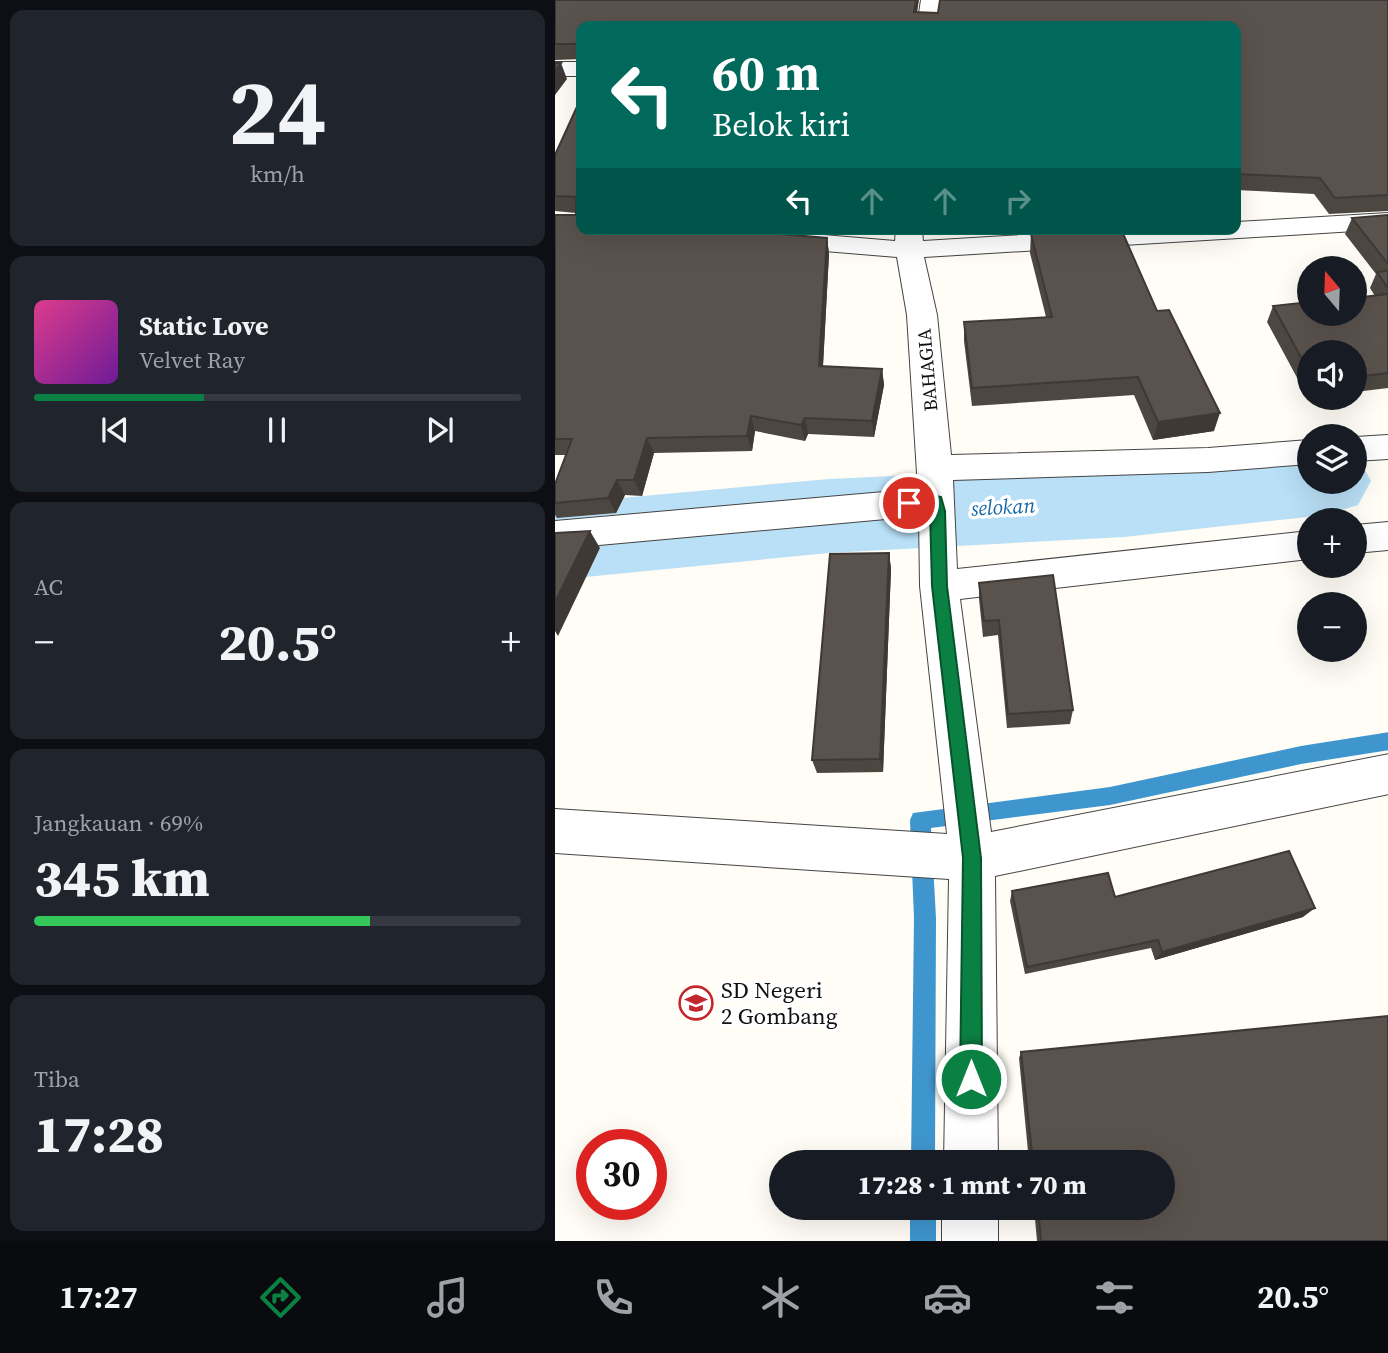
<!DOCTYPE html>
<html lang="id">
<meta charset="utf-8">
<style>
body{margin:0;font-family:"Source Serif 4",serif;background:#20242c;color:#f1f3f6;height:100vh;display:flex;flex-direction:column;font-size:26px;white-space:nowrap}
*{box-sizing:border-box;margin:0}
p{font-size:23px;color:#9ea1a6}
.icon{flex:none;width:38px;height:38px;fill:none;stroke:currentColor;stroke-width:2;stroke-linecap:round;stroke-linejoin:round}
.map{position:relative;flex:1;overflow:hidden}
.drawer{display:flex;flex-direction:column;gap:10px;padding:10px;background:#0d0f14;width:555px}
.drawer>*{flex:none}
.top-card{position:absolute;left:21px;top:21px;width:665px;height:214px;border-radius:14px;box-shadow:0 7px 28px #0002;background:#00695c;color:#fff;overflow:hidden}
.needle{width:46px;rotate:341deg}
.buttons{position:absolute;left:742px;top:256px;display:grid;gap:14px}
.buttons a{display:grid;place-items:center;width:70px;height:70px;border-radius:50%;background:#171b24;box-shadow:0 7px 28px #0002;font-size:35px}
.speed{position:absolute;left:21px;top:1129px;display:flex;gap:14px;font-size:35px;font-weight:700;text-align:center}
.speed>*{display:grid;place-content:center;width:91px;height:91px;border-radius:50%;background:#171b24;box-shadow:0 7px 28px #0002;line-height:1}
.speed .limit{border:10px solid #d22;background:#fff;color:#111}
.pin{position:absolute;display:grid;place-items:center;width:60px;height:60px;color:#fff;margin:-30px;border:4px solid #fff;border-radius:50%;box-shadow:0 2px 7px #0007}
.me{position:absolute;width:77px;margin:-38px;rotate:0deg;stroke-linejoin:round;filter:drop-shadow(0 0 5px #0008)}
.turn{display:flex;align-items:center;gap:24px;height:147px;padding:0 21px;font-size:32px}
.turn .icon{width:91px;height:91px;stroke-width:2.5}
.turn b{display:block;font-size:49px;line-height:60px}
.lanes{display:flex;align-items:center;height:66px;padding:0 21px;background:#0003;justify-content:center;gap:35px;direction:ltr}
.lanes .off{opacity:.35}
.big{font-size:52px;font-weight:800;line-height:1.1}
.drawer .tile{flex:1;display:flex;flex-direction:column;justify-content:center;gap:10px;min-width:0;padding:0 24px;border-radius:14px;background:#20242c}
.drawer .dial{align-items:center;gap:0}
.dial b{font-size:91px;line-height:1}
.song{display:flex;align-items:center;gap:21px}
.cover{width:84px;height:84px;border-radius:10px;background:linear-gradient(135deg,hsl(330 70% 55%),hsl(280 70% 35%))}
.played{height:7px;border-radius:4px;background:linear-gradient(90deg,#0b8043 35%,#363941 35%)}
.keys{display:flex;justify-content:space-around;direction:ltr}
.heat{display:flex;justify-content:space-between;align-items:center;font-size:38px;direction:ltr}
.charge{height:10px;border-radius:5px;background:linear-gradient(90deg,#34c759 69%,#363941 0)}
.trip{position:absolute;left:214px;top:1150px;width:406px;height:70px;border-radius:35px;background:#171b24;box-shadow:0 7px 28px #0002;font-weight:800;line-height:70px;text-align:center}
.tab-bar{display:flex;height:112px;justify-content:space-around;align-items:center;background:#090b0e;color:#9ea1a6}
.tab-bar .icon{width:49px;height:49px}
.tab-bar .selected{color:#0b8043}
.tab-bar b{font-size:32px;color:#f1f3f6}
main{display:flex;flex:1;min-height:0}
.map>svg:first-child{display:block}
</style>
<main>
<section class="drawer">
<div class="tile dial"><b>24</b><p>km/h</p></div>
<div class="tile">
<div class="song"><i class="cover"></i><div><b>Static Love</b><p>Velvet Ray</p></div></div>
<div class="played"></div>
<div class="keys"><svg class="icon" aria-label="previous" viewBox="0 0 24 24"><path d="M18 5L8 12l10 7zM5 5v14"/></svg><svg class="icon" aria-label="pause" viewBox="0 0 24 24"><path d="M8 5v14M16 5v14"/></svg><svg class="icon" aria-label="next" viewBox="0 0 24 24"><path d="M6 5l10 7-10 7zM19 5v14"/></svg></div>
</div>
<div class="tile"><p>AC</p>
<div class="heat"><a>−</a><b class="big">20.5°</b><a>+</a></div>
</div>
<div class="tile"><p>Jangkauan · 69%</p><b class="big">345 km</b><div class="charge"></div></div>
<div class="tile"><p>Tiba</p><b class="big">17:28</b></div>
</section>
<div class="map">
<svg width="834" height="1241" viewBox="0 0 834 1241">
<rect width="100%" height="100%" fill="#fffdf5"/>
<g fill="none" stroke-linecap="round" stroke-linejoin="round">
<path fill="#3f96cf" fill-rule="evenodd" d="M834,732v18l-88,14 -191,41 -179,23 5,90 -1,244h-24l3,-244 -4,-98 3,-7 197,-26 191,-41z
M355,1208h26v33h-26z"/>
<path fill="#b9e0f7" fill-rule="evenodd" d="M754,448v33h46v-25l3,1 13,24 -13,24 -33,10 -201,22 -295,16 -274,27v-76l274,-25 295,-14z"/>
<defs>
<path id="minor" d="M366,0h20l-4,26h-20z
M0,62h26v14h-26z
M834,213v16l-465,28 13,58 14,140 257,-7 101,-8v24l-101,8 -255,8 4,89 352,-38v28l-349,40 31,233 398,-78v40l-394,82 3,286h-54l5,-283 -394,-26v-44l392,25 -27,-248 -1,-70 -364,33v-28l363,-32 -11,-174 -10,-58 -121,-10 -10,-2 -4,-6 4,-6 10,-2 119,10 1,-12h26l1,12 195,-12h118v-7z
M834,435v24l-34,2v-24z
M834,522v28l-34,3v-28z
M387,1208h56v33h-56z"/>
</defs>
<use href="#minor" stroke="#444" stroke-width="2"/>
<use href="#minor" fill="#fff" fill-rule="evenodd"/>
</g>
<path fill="#4d4742" d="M0,0l383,13 450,-13v211l-59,3 -15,-20 -78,-4v-164h-655v33l-26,1z
M26,98v131l246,9 2,16 -6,113 59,2 2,16 -10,52 -66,-3 -3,7 -50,-10 -3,20 -98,2 -12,43 -17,-1 -9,18 -59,5 -2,-3v-31l11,-29h-11v-240h21v-2l-21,-2v-56z
M833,215v173l-33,4v-40h-46l1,45 -2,1 -41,-76 6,-16 102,-10 -5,-8 6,-14 -31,-40 7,-16z
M236,229h40l-1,4z
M395,229h112l-112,6z
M476,234l126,77 57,120 -61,9 -19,-45 -162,11 -8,-65v-19l82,-5 -16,-64z
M334,553l2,16 -8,203 -66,1 -5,-13z
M424,583l94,127 -3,14 -63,4 -9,-93 -15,2 -4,-38z
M457,891l103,6 188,20 -148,43 -4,-12 -126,26 -15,-73z
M466,1052l367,189h-351l-3,-33h128v-46h-133l-10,-104z"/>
<path fill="#3f3936" d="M361,0h3l-4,26 -1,-14z
M26,36v23l-5,-15z
M6,63l6,16 -12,16v-24z
M272,238l2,16 -7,128 -3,-16z
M327,369l2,16 -10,52 -2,-16z
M665,413l-6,18 -61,9 5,-18z
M196,416l4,15 -3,20 -5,-15z
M250,418l3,16 -3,7 -4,-16z
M92,438l7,15 -12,43 -8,-16z
M62,480l8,15 -9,18 -8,-15z
M35,531l10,17 -42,88 -3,-5v-29z
M334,553l2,16 -8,203 -3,-13z
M760,908l-12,9 -148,43 7,-8z"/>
<path fill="#5a524d" stroke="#3f3936" stroke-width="2" d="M0,0h361l-2,12 24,1 2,-13h448v195l-53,3 -15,-20 -84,-4v-148h-645l-1,-1 -1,1h-8v10l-5,8h-21z
M0,63h6l-6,8z
M26,98v131h142l104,9 -8,128 63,3 -10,52 -67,-3 -4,7 -50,-9 -4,20 -100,2 -13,42h-17l-9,18 -53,5v-19l17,-45h-17v-224h21v-18l-21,-1v-41z
M833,215v49l-36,-46z
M566,229l36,82 12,-1 51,103 -62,9 -20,-45 -166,11 -8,-66 88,-5 -21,-83z
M833,271v17l-11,-16z
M833,294v79l-33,4v-25h-46v20l-36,-66 36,-4v11h46v-15z
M35,531l-35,71v-69z
M334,553l-9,206 -68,1 18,-206z
M498,575l20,135 -65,4 -9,-94 -15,1 -5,-38z
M734,851l26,57 -153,44 -4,-12 -131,27 -15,-76 96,-18 7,24z
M833,1016v225h-347l-3,-33h124v-46h-129l-12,-110z"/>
<path fill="#0b8043" stroke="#07532c" stroke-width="2" d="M381,496l5,1 4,14 2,75 34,272 1,221 -3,8 -8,3 -8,-3 -3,-8 3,-221 -31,-272 -2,-75v-4l-21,2 -7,-6 7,-5z"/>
<defs>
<symbol id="school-ring" viewBox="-11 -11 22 22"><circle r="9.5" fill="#fff" stroke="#c4262e" stroke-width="1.5"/><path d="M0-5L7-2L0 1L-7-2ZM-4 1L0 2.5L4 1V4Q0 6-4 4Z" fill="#c4262e"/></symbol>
</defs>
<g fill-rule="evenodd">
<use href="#school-ring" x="122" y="984" width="38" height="38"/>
</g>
<g text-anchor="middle" stroke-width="7" stroke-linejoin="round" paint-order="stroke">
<g font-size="19" fill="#111" stroke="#fff">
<text transform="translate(372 370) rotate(-95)" y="7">BAHAGIA</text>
</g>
<g font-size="21" font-style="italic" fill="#1768a6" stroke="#fff">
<text transform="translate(448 507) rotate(-3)" y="7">selokan</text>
</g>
<g font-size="23" fill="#111" stroke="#fff" text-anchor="start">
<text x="166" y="998">SD Negeri<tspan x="166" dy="26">2 Gombang</tspan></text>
</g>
</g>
</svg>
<div class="buttons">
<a><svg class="needle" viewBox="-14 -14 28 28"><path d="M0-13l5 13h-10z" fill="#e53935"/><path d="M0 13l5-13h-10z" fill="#9ea1a6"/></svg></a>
<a><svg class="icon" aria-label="sound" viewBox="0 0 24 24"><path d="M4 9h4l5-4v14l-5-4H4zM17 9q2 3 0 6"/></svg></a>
<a><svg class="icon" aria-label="layers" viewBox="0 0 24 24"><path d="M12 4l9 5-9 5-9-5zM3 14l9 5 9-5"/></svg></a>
<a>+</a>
<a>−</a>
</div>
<div class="speed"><div class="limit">30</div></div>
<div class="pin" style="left:354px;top:503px;background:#d93025"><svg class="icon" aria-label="arrive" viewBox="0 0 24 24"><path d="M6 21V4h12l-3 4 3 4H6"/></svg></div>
<svg class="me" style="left:416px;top:1079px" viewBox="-20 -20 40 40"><circle r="17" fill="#0b8043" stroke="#fff" stroke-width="3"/><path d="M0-11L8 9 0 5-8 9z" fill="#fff"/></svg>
<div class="trip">17:28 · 1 mnt · 70 m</div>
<div class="top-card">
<div class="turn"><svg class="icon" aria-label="left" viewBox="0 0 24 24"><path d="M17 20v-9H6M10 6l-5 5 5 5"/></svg><div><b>60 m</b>Belok kiri</div></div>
<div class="lanes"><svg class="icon" aria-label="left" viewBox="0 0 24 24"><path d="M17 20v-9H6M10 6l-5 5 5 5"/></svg><svg class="icon off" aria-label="ahead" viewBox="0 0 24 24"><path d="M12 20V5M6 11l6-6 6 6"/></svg><svg class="icon off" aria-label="ahead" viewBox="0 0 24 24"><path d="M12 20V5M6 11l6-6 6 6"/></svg><svg class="icon off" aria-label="right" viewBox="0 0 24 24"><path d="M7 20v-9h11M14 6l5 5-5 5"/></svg></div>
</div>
</div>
</main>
<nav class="tab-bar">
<b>17:27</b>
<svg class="icon selected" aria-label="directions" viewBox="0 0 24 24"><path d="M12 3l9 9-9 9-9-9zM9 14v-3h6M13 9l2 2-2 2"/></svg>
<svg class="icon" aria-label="music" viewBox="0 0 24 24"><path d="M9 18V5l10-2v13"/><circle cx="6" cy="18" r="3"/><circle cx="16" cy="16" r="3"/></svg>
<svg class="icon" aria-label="phone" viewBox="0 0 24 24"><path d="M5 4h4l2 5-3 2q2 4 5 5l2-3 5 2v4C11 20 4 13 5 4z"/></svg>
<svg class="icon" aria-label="climate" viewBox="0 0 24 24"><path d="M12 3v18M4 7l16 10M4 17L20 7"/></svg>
<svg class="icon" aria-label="car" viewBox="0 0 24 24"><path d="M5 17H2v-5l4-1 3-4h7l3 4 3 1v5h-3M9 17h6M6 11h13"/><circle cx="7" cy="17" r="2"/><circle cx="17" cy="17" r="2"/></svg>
<svg class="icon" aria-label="filters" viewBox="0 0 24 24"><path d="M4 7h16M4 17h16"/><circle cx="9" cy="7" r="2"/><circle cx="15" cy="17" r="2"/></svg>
<b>20.5°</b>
</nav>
